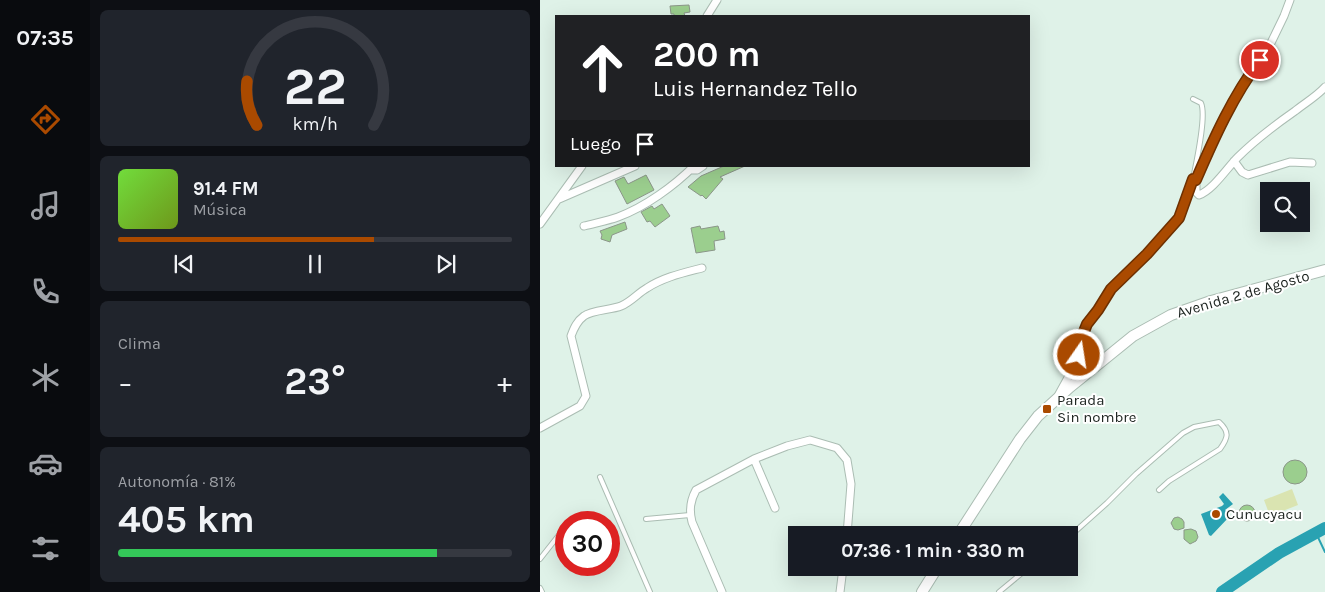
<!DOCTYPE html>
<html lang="es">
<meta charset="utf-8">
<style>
body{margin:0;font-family:Karla,sans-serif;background:#20242c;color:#f1f3f6;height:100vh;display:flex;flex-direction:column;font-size:19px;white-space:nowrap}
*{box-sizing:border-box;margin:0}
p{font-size:16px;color:#9ea1a6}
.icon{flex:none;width:28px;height:28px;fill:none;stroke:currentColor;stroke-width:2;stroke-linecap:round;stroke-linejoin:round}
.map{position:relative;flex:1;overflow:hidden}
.panel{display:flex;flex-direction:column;gap:10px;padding:10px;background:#0d0f14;width:450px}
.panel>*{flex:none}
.banner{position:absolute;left:15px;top:15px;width:475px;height:152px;border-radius:0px;box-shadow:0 5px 20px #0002;background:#202124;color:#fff;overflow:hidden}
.tools{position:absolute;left:720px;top:182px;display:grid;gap:10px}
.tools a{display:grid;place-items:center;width:50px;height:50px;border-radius:0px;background:#171b24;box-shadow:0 5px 20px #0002;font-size:25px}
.speed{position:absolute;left:15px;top:511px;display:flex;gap:10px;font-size:25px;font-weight:700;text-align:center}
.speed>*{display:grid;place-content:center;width:65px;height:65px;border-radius:50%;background:#171b24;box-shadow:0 5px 20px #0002;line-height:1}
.speed .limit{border:8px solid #d22;background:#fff;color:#111}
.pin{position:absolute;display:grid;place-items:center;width:42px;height:42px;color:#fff;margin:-21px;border:2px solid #fff;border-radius:50%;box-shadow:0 1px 5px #0007}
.me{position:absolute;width:55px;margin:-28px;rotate:13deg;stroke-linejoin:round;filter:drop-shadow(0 0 4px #0008)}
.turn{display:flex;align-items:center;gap:18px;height:105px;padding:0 15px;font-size:22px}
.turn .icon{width:65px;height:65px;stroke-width:2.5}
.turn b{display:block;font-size:35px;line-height:42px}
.then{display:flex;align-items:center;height:48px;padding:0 15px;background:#0003;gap:10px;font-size:19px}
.big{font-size:38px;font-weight:700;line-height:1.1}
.panel .widget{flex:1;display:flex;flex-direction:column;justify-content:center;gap:8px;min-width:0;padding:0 18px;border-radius:8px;background:#20242c}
.panel .dial{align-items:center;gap:0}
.dial svg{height:130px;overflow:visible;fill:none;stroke:#363941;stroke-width:7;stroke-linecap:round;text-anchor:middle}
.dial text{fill:#f1f3f6;stroke:none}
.song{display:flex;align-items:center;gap:15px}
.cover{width:60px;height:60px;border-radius:8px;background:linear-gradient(135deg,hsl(100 70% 55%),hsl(80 70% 35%))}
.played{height:5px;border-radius:2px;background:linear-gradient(90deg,#aa4a00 65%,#363941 65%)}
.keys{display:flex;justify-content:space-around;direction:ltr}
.heat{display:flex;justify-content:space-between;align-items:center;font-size:28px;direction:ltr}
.charge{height:8px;border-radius:4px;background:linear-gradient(90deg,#34c759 81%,#363941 0)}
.trip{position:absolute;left:248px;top:526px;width:290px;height:50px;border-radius:0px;background:#171b24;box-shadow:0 5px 20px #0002;font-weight:700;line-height:50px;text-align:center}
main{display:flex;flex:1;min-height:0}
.tab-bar{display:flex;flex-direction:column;width:90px;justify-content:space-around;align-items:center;background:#090b0e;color:#9ea1a6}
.tab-bar .icon{width:35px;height:35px}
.tab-bar .on{color:#aa4a00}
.tab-bar b{font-size:22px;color:#f1f3f6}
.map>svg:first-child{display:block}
</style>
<main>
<nav class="tab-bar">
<b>07:35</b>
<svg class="icon on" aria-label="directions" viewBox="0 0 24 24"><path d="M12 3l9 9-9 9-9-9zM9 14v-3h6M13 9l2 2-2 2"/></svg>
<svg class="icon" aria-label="music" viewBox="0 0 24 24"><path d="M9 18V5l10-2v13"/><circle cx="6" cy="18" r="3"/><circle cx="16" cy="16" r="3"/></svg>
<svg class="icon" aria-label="phone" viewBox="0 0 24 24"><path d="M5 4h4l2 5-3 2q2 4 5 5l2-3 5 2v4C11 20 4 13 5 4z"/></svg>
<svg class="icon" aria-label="climate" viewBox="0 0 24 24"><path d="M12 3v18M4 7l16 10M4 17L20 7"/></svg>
<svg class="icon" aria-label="car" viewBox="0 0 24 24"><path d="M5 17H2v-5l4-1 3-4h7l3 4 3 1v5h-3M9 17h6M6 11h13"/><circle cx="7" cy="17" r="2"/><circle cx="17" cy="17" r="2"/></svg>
<svg class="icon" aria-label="filters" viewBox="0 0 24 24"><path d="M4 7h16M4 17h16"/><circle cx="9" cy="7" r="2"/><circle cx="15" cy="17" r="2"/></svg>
</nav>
<section class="panel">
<div class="widget dial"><svg viewBox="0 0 100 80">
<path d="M14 69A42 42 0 1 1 86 69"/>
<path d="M14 69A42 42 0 0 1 8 42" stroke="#aa4a00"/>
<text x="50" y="56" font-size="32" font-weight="700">22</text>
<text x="50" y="72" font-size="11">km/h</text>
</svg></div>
<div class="widget">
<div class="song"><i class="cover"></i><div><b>91.4 FM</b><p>Música</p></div></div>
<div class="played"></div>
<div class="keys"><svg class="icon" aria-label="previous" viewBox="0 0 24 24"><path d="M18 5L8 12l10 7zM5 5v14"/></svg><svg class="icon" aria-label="pause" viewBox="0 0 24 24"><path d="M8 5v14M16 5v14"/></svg><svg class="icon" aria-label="next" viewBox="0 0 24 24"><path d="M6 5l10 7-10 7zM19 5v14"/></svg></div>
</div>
<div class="widget"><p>Clima</p>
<div class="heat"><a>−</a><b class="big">23°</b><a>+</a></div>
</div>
<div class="widget"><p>Autonomía · 81%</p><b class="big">405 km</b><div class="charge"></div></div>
</section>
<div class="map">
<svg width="785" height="592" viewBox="0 0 785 592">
<rect width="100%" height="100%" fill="#dff2e8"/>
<path fill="#dae4b1" d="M752,489l6,16 -28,11 -6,-16z"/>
<path fill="#29a2b2" d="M683,493l10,11 -8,6 3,3 1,4 -18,19 -2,-1 -8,-21 21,-8 2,-2 -5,-7z"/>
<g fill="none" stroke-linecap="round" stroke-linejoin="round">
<path stroke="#29a2b2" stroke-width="2" d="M776,533l9,19"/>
<path stroke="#29a2b2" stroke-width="12" d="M682,592l57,-39 46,-25"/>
</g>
<path fill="#9bce8e" stroke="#8b9689" d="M149,5l1,7 -6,1 1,3h-11v-2h-3l-1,-8z
M184,166h21l-25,11 3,2 -17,20 -4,-4 -1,1 -13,-9 13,-11z
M106,175l8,15 -27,14 -12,-23 9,-4 4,7z
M122,204l8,12 -15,11 -5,-6 -3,1 -6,-10 11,-6 2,3z
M85,222l2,7 -15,6 -2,7 -9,-3 1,-4 -2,-4z
M160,226l1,3 17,-3 2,6 4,-1 1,8 -11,2 1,9 -19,3 -5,-25z
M743 472a12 12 0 1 1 24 0a12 12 0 1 1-24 0Z
M699 513a8 8 0 1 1 16 0a8 8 0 1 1-16 0Z
M638,517l4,2 2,3v6l-6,2 -4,-1 -3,-6 3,-5z
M651,529l5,2 2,6 -2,4 -6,3 -6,-5v-9z"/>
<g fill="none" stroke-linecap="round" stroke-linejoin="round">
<defs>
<path id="lane" d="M653,179c3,-16 14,-63 8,-76l-8,-4
M60,477l50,115
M106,519l44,-4
M529,537l38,-34 29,-29 47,-41 11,-6 25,-5c11,10 9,16 1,27l-51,32 -10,9
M0,559l26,-33
M0,588l2,4
M459,592l29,-24"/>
<path id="street" d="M750,0l-6,16 -15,31 -27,38 -41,82 -5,13v12l3,3c14,-5 28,-27 39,-38 17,-17 37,-32 57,-46 10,-8 22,-15 30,-24
M167,16l10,-16
M694,161l8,11 6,3 42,-13 22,1
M150,170h7l6,-4
M19,199l76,-33
M0,224l42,-58
M44,226c11,-3 23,-5 34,-9 27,-10 56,-31 76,-51
M519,394l16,-29 4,-10 4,-21 4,-10 11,-14 13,-21 36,-35 32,-35 14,-40
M0,428l40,-22 6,-10 -15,-60c3,-8 6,-15 13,-20 8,-6 27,-6 37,-10 10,-4 17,-13 26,-18 17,-11 36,-15 55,-20
M214,459l21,49
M182,592l-30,-70c-3,-12 -2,-21 4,-32l58,-31 33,-13 23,-6 27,8 10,12 4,24 -4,51
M300,592l3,-24"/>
<path id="secondary" d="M418,535l62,-96 18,-23 32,-29 63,-51 38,-21 40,-14 114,-31
M382,592l15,-24"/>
</defs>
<use href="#lane" stroke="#abbdb3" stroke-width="6"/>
<use href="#street" stroke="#abbdb3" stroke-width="9"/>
<use href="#secondary" stroke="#abbdb3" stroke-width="12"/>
<use href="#lane" stroke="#fff" stroke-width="4"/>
<use href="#street" stroke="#fff" stroke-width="7"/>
<use href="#secondary" stroke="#fff" stroke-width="10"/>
</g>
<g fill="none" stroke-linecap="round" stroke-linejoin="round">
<defs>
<path id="route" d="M539,355l4,-21 4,-10 11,-14 13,-21 36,-35 32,-36 14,-39 3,1c18,-42 37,-84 64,-120"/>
</defs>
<use href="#route" stroke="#6e3000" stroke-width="12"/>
<use href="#route" stroke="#aa4a00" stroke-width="9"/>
</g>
<g fill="#aa4a00" stroke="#fff" stroke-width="2">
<rect x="502" y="404" width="10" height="10" rx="2.5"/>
<circle cx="676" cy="514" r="5"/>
</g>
<g text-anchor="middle" stroke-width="4" stroke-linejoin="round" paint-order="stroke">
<g font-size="15" fill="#1c231f" stroke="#fff">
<text transform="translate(703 294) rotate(-16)" y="5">Avenida 2 de Agosto</text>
</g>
<g font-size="15" fill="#1c231f" stroke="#fff" text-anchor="start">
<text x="517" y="405">Parada<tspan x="517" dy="17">Sin nombre</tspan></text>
<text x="686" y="519">Cunucyacu</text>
</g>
</g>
</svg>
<div class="tools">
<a><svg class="icon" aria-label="search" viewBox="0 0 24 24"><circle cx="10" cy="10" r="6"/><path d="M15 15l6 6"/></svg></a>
</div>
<div class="speed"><div class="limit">30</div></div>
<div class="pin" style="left:720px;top:60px;background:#d93025"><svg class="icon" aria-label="arrive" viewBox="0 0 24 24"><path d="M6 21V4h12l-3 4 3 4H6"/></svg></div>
<svg class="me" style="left:539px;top:355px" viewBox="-20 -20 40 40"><circle r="17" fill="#aa4a00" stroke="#fff" stroke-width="3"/><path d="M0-11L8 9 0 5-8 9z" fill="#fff"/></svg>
<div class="trip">07:36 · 1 min · 330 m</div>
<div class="banner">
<div class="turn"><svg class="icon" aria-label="ahead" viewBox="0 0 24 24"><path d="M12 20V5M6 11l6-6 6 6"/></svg><div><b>200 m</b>Luis Hernandez Tello</div></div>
<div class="then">Luego<svg class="icon" aria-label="arrive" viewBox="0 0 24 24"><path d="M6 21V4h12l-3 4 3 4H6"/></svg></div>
</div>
</div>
</main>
